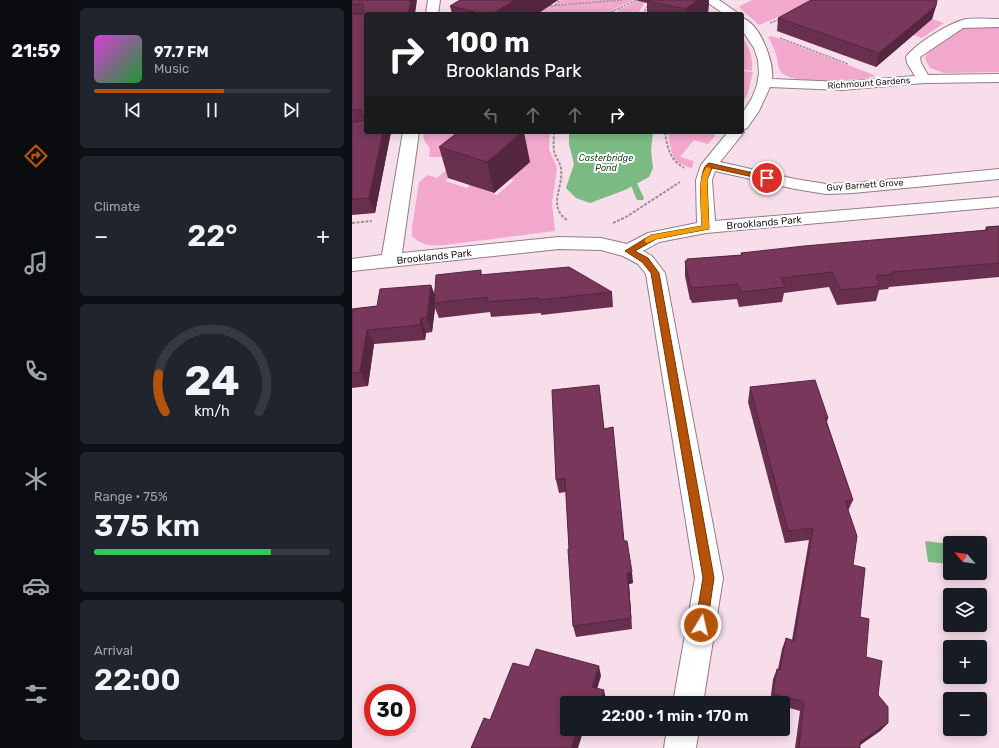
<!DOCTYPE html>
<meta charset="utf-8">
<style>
body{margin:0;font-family:Rubik,sans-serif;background:#20242c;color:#f1f3f6;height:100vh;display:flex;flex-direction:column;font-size:15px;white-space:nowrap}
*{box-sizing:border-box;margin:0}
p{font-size:13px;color:#9ea1a6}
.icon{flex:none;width:22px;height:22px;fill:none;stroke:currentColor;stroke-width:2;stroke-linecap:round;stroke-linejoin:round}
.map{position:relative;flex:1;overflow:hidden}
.details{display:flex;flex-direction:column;gap:8px;padding:8px;background:#0d0f14;width:280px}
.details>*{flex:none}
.banner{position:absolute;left:12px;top:12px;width:380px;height:122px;border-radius:4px;box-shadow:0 2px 10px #0003;background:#202124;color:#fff;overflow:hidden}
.needle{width:26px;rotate:298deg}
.fabs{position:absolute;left:591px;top:536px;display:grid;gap:8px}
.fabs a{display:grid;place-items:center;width:44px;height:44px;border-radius:4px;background:#171b24;box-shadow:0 2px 10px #0003;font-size:20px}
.speed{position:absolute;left:12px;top:684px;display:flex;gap:8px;font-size:20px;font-weight:700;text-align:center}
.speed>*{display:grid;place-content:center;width:52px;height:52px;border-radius:50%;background:#171b24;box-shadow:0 2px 10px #0003;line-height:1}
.speed .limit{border:6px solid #d22;background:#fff;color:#111}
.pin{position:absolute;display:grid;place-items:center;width:34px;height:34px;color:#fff;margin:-17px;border:2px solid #fff;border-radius:50%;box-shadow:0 1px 4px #0007}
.me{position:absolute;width:44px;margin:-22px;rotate:9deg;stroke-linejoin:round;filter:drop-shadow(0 0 3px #0008)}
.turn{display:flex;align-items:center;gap:14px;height:84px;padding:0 16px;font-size:18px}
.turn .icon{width:52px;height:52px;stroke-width:2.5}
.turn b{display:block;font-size:28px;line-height:34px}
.lanes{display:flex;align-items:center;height:38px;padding:0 16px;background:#0003;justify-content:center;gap:20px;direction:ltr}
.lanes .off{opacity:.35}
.big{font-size:30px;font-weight:600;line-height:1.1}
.details .tile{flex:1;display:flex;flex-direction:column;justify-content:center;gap:6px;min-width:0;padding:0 14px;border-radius:6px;background:#20242c}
.details .dial{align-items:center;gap:0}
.dial svg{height:104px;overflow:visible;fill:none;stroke:#363941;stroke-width:7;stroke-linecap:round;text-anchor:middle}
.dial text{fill:#f1f3f6;stroke:none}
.song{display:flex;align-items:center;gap:12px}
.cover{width:48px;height:48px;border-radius:6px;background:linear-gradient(135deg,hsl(300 70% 55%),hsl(130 70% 35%))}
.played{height:4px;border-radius:2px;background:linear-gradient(90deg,#b45309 55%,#363941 55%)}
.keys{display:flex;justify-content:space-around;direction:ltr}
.heat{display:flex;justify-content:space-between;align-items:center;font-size:22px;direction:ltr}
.charge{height:6px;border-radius:3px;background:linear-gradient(90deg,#34c759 75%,#363941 0)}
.trip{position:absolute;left:208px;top:696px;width:230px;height:40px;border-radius:4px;background:#171b24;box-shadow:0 2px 10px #0003;font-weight:600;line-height:40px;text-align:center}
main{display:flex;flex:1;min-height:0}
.dock{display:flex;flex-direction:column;width:72px;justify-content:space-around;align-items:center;background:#090b0e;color:#9ea1a6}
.dock .icon{width:28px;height:28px}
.dock .active{color:#b45309}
.dock b{font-size:18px;color:#f1f3f6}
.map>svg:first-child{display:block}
</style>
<main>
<nav class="dock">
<b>21:59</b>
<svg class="icon active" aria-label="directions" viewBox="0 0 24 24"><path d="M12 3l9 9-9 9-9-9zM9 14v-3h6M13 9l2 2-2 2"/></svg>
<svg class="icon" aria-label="music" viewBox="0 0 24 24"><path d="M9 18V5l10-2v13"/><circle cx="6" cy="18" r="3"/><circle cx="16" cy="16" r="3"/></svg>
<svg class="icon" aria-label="phone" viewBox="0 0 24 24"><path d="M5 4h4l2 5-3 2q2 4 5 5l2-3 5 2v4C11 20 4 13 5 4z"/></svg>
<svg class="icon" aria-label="climate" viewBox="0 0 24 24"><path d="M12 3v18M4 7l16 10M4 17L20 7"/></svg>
<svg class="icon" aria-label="car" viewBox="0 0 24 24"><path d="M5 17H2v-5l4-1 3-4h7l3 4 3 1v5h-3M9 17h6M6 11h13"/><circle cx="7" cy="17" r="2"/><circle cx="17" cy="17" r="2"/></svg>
<svg class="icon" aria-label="filters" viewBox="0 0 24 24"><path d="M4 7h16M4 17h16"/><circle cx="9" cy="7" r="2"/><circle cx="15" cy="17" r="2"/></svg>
</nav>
<section class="details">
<div class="tile">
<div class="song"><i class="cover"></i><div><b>97.7 FM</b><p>Music</p></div></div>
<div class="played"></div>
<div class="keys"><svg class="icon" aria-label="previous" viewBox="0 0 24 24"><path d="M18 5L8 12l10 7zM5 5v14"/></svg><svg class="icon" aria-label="pause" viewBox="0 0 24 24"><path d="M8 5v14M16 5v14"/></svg><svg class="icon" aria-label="next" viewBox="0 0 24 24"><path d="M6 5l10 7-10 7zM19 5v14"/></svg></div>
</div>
<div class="tile"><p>Climate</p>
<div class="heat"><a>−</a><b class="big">22°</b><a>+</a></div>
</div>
<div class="tile dial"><svg viewBox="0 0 100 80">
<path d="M14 69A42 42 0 1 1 86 69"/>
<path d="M14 69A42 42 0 0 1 9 40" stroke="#b45309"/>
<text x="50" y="56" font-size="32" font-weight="700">24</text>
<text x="50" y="72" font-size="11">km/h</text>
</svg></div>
<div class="tile"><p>Range · 75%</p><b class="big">375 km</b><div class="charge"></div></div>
<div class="tile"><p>Arrival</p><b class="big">22:00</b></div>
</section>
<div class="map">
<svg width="647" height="748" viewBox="0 0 647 748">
<rect width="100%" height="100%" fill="#f7deea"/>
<path fill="#f2a8cd" d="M209,0h58l-63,5z
M273,0h9l-32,14h-125l23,-4z
M288,0h6l-8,14h-21l1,-4z
M400,0h56l6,2 -55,23 -19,-17v-2z
M559,12l33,11 -22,15 -33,-12z
M647,26v46l-55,1 -14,-5 -5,-10c2,-9 33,-29 42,-31 10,-2 22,-1 32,-1z
M420,36l102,39 -1,3c-18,1 -80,8 -92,-6 -4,-5 -3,-12 -5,-18 -2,-6 -5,-12 -8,-17z
M390,38h1c7,11 10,20 9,33l-10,-2z
M390,71l11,1 -5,21 -6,11z
M72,132h126l-1,17 8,19 -5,35 3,28 -110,14c-13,1 -24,1 -33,-9v-8l7,-46 9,-7 9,3 12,-10 8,2 -12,11 22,7 3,-3 27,10 17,-15 -70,-23h-15l1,-9c-5,-6 -8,-9 -6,-16z
M316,132h46l1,4 -7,8 -14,-4 -14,17 14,4 -2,7c-21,-4 -21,-17 -24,-36z"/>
<path fill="#7bbb83" d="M217,132h84l-2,18 2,18 -4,9 -24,13 -35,13 -14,-5 -10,-10 8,-24 -5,-20z
M573,541l25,3v20l-22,-2z"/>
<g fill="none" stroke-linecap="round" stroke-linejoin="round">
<path fill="#7bbb83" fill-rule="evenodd" d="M278,173l3,2 11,23 -1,2h-6l-1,-2 -9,-23z"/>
<defs>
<path id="minor" d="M76,0h12l-2,14h-12z
M352,0h15l20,14h-15z
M390,18c18,5 32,44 30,61l69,3 74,-6 -8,-13 -1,-6c9,-13 46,-36 61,-38 10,-1 22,0 32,0v8l-36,1 -43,29 1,6 7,12 71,-1v8l-75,1 -83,7 -71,-3 -11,24 -12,17 -5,2 2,2 -24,30 75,17 31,5 27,-1 146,-14v10l-146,14 -27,1 -31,-5 -80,-18 -3,9 3,41 284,-24v10l-293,26 -47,9 -16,9 9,5 13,17 58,305 -20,125h-30l22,-125 -49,-304 -8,-10 -15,-8 -22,-6 -42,-1 -207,22v-12l30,-4 21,-123h16l-17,121 157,-16 42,1 26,6 21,-11 49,-10 -1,-43 5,-15 27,-33h14v-18l10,-16 5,-13 2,-12 -1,-13 -4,-12 -12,-18z
M315,729h32l-3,19h-32z"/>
</defs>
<use href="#minor" stroke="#937c87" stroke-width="2"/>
<path stroke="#a08d96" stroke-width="1.5" stroke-dasharray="2.5 1" stroke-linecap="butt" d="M203,5l5,-5
M195,6l75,-6
M253,14l10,-4
M262,14l1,-4 22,-10
M291,14l8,-14
M418,23l10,-4
M428,38l68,26"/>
<path stroke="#a08d96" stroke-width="2" stroke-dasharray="3 1.5" stroke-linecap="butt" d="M202,132c0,6 -1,13 0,19 1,6 6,11 7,17 3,19 -14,38 6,52
M313,132c2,15 5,28 19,36
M0,223l20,-2
M261,223l13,-6 54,-35"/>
<use href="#minor" fill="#fff" fill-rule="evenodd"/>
</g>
<path fill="#682f4e" d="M0,0h65l-51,14v118h25l-16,81 -23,2z
M108,0h98l-21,14h-85l-2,-8z
M283,0h74l-1,14h-61v-11z
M584,6l-4,13 -56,48 -99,-36 1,-13z
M87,147l91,15 -36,31 -46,-15z
M647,226v51l-110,10 -1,2 -9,1 -3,11 -39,4 -8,-18 -45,6 -2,9 -43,5 -2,-8 -45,4 -1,-3h-1l-5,-24v-15h2v-2l54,-4v-2l244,-23 1,-3z
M129,270l1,5 130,17 1,15 -72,8v-2l-50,4 -1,-5 -51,6 -4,-10 -3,24 -6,1 -1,7 -51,4 -6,42 -16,2v-79l25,-3 54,-21 4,10z
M247,385l5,44 10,12 10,100 9,42 -4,1 3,45 -56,8 -3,-11 -7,-134 -7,1 -3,-13z
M398,387l78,31 -1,4 26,78 -5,11 5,54 13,92 22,66 -8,8 -20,14v3h-65l5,-37 -17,-5v-3h-13l3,-24 4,-10h1l4,-20 4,-11 6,2 17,-100 -24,3 -37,-141z
M236,729h8l-1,2z"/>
<path fill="#552640" d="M59,0h6l-2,14h-7z
M163,0h43l-21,14h-45z
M332,0h25l-1,14h-22v-5z
M584,6l-4,13 -56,48 3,-14z
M31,132h8l-16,81 -6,-15z
M170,132h2l6,30 -36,31 -7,-31z
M79,285l5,15 -2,3 1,5 -3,24 -5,-14z
M69,318l5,15 -1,7 -5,-15z
M15,330l7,14 -6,42 -8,-14z
M280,572l1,11 -4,1 3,45 -1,-11 -4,-45z
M247,666l2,10 -6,20 -3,-9z
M252,690l2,9 -1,4h-6z
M536,723l-8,8 -24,17 4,-6z
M226,729h6l-6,19h-7z"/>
<path fill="#79375b" stroke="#552640" d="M0,0h59l-3,14h-42v103l-4,-1v-5l-1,-2 -9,1v-96h11v-10h-11z
M108,0h55l-23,14h-9l-33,-8z
M295,0h50l-11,9 -39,-8z
M459,0h126l-1,6 -57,47 -101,-35z
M14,120v12h17l-14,66 -17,1v-77z
M106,132h64l-35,30 -48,-15z
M647,226v37l-107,9 1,2 -17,2 4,10 -39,4 -9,-18 -51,6 4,9 -44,5 -3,-8 -46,4 -1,-2h-1l-5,-25h2v-2l55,-4 -1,-2 63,-7 184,-16 -2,-3z
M217,267l43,25 -74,8v-2l-51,4v-5l-53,6 2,-28 45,-5 -1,5z
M79,285l-4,33h-6l-1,7 -53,5 -7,42 -8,1v-64l25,-3 3,-17z
M463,380l13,38h-3l28,82 -8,1 12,35 -4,29 12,3 -5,49 9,2 -3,38 16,4 -4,34 10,12v16l-28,19v6h-61l5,-46 -31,-8 4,-25 3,1 6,-32 8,3 19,-113 -25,3 -38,-144z
M247,385l5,44 9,-2 11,114h3l5,31 -5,1 4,45 -58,8 -5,-77h1l-4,-71 -9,2 -4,-90z
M184,649l63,17 -7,21 12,3 -5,13h-32v26h11l-7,19h-100l13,-30 6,2 23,-57 16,4z"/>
<path fill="#b45309" stroke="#753606" d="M357,163l58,13 3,2 -3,2 -55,-12 -5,12 2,49 -53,10 -21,12 13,7 11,15 55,305 -7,47 -2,4 -4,2 -4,-2 -2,-4 8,-47 -52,-305 -9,-11 -17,-11 26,-16 51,-9c0,-13 -6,-57 7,-63z"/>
<path fill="#f59e0b" d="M356,167l3,2 -4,11 2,49 -53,10 -9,4 -2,-1v-3l6,-4 51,-9c0,-12 -6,-54 6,-59z"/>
<g text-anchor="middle" stroke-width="4" stroke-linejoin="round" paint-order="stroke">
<g font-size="9" fill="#2a2025" stroke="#fff">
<text transform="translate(517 83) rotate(-4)" y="3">Richmount Gardens</text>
<text transform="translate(513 185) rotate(-4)" y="3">Guy Barnett Grove</text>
</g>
<g font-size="9" font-style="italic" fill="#194722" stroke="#fff">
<text x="254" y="161">Casterbridge<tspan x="254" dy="10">Pond</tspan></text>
</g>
<g font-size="10" fill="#2a2025" stroke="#fff">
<text transform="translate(412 222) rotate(-5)" y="4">Brooklands Park</text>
<text transform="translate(82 256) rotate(-6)" y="4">Brooklands Park</text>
</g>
</g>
</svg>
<div class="fabs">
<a><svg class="needle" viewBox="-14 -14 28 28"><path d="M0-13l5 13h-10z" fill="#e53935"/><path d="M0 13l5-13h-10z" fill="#9ea1a6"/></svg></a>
<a><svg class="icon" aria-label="layers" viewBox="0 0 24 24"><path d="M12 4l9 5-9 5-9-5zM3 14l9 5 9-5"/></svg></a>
<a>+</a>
<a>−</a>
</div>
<div class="speed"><div class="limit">30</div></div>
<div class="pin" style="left:415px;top:178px;background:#d93025"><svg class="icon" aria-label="arrive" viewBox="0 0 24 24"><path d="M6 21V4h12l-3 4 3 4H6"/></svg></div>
<svg class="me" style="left:349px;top:625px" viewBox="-20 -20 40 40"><circle r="17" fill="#b45309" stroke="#fff" stroke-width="3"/><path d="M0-11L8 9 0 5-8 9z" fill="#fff"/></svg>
<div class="trip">22:00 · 1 min · 170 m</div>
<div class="banner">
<div class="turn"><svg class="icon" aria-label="right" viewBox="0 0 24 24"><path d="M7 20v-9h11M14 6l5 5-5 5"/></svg><div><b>100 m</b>Brooklands Park</div></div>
<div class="lanes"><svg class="icon off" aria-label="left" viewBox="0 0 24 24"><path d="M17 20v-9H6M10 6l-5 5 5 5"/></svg><svg class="icon off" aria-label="ahead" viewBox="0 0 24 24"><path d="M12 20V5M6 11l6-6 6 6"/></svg><svg class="icon off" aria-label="ahead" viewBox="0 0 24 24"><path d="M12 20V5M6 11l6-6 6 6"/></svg><svg class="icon" aria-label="right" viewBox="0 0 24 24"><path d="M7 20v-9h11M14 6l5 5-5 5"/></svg></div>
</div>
</div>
</main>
